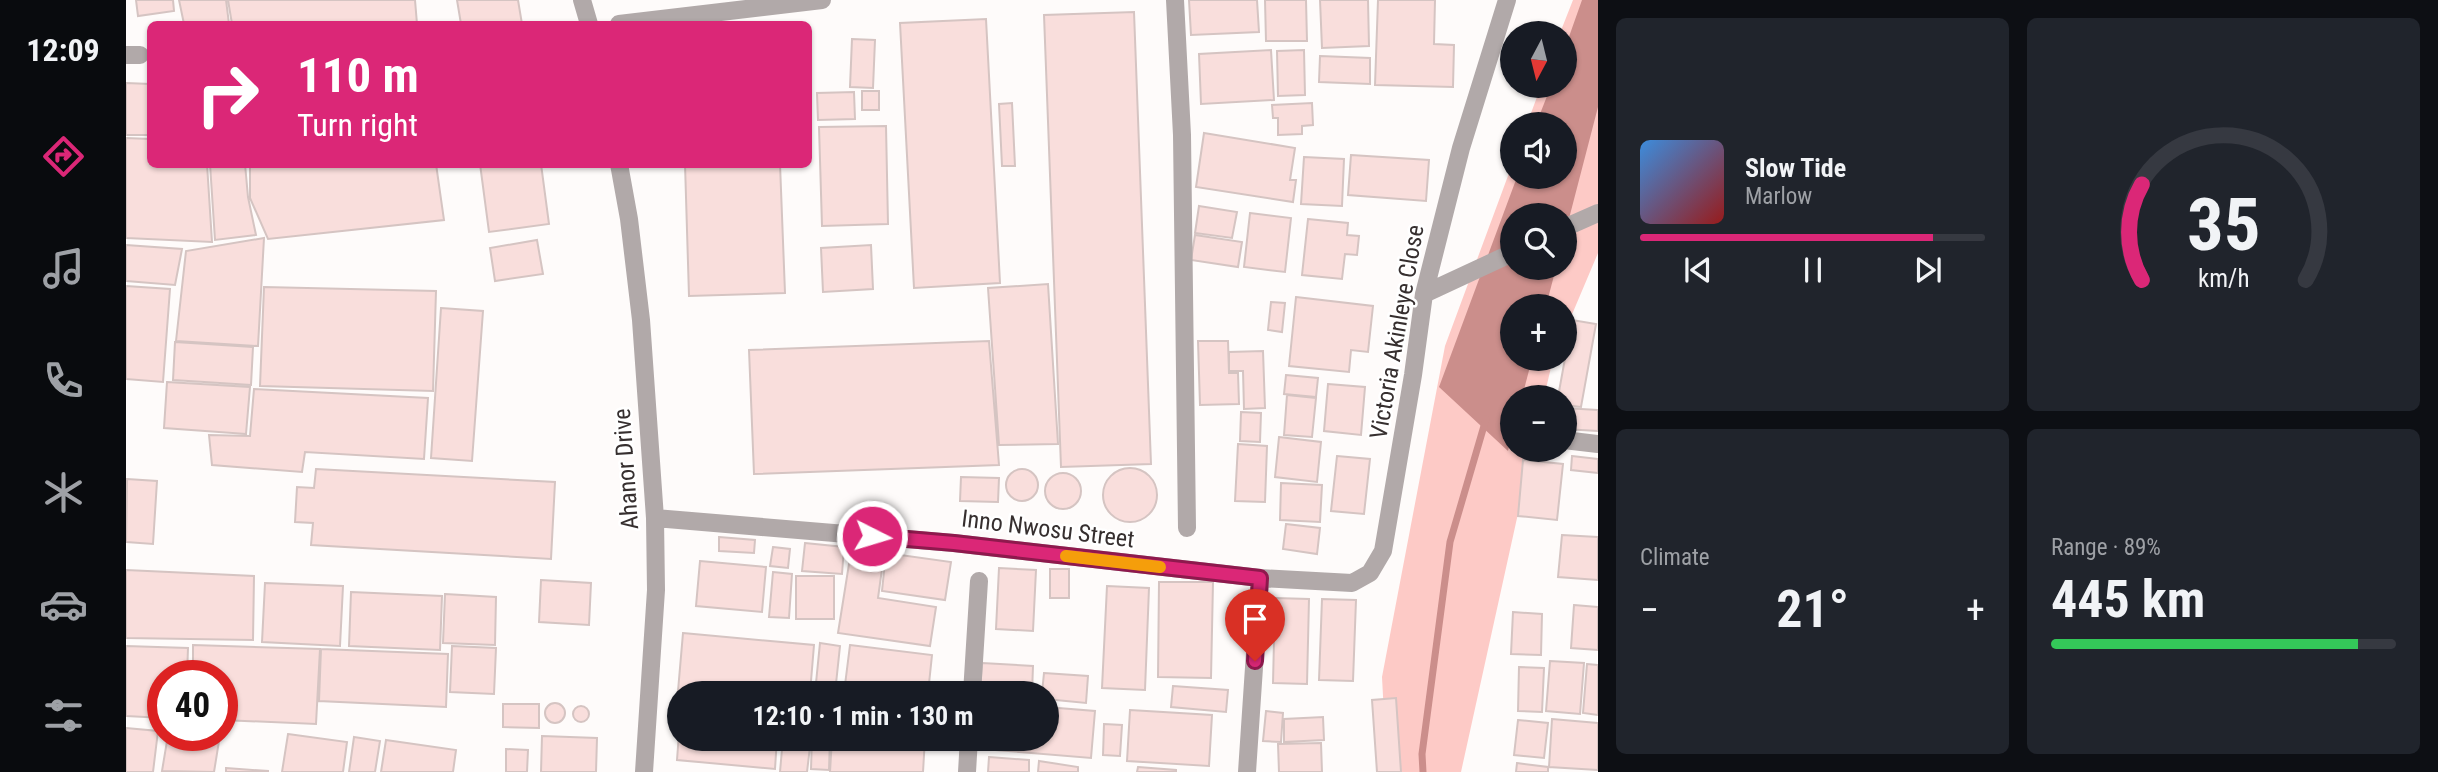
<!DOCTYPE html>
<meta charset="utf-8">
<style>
body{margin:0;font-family:"Roboto Condensed",sans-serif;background:#20242c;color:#f1f3f6;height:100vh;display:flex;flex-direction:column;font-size:26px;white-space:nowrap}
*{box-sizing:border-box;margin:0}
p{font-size:23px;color:#9ea1a6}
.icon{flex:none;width:38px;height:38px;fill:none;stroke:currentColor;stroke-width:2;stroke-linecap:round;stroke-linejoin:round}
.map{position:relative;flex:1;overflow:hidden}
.panel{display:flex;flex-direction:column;gap:18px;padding:18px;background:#0d0f14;width:840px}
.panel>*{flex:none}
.banner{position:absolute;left:21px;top:21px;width:665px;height:147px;border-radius:10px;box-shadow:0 2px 5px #0004;background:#db2777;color:#fff;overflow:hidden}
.needle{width:46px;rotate:187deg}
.fabs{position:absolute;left:1374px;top:21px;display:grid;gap:14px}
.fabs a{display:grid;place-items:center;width:77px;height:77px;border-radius:50%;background:#171b24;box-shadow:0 2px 5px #0004;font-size:35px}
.speed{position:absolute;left:21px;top:660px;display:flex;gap:14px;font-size:35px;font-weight:700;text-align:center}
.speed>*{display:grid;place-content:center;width:91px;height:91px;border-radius:50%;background:#171b24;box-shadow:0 2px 5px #0004;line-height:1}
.speed .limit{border:10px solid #d22;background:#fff;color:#111}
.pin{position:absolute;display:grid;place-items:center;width:60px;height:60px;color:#fff;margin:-72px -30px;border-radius:50% 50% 50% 0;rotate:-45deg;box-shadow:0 0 7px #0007}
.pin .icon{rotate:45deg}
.me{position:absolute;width:77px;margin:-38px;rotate:95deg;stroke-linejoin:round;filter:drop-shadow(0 0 5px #0008)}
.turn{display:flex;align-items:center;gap:24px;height:147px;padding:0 35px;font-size:32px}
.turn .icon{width:91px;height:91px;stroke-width:2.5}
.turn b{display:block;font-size:49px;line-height:60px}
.big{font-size:52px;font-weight:700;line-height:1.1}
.panel .widget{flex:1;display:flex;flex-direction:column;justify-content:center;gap:10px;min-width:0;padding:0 24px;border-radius:10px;background:#20242c}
.panel .dial{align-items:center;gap:0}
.dial svg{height:182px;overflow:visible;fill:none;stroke:#363941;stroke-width:7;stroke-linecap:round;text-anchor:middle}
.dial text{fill:#f1f3f6;stroke:none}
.song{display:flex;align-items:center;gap:21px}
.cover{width:84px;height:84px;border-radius:10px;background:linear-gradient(135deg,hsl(210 70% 55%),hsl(0 70% 35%))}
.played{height:7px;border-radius:4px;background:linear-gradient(90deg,#db2777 85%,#363941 85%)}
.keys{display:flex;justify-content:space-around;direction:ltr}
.heat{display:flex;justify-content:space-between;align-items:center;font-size:38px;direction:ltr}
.charge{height:10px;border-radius:5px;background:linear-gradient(90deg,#34c759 89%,#363941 0)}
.panel .tiles{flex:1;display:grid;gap:18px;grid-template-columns:repeat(2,1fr)}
.trip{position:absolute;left:541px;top:681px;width:392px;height:70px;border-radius:35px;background:#171b24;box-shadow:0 2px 5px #0004;font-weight:700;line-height:70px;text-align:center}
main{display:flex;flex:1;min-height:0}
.menu{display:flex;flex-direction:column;width:126px;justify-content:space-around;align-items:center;background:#090b0e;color:#9ea1a6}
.menu .icon{width:49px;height:49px}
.menu .active{color:#db2777}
.menu b{font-size:32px;color:#f1f3f6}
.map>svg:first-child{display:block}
</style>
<main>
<nav class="menu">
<b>12:09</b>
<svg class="icon active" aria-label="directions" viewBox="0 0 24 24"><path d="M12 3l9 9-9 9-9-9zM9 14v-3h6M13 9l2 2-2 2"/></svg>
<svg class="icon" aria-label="music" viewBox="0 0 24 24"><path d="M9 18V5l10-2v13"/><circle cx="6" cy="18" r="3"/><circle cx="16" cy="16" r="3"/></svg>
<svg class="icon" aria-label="phone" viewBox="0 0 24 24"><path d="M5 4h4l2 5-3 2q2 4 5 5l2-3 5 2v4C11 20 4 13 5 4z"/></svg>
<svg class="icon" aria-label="climate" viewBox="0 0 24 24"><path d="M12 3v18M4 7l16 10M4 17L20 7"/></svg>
<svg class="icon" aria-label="car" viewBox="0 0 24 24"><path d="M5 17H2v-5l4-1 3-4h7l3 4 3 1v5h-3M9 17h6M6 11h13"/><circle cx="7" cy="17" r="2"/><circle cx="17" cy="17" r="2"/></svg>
<svg class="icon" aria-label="filters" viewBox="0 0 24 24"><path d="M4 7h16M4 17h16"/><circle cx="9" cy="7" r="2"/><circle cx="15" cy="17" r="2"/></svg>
</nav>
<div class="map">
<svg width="1472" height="772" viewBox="0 0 1472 772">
<rect width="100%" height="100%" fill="#fefbfa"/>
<path fill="#fdcac6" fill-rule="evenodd" d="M1447,0h25v253l-33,78 -1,-25h-52v53h41l-9,38h-32v53h20l-71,322h-74l-5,-95 63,-331 67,-181v12h52v-53h-37l14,-38h23v-53h-4zM1386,215h52v53h-52z"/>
<path fill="#cb8e8b" d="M1456,0h16v107l-33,127 -1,-19h-52v53h44l-10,38h-34v53h20l-10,38h-10v37l-4,17 -69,-64 78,-210h47v-53h-28l15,-38h13l1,-38z"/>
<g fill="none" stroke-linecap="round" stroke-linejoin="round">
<path stroke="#cb8e8b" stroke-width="7" d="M1297,772l-1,-18 28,-212 36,-123"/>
</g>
<path fill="#f9dedc" stroke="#d5c4c2" stroke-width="2" d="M10,0h37l1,11 -36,5z
M53,0h47l3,24h-45z
M102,0h187l2,24h-185z
M331,0h61l4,24h-61z
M1063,0h68l2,32 -68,3z
M1139,0h41l1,41h-41z
M1194,0h48l1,46 -47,2z
M1252,0h57l-1,44 20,1 -1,42 -78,-2z
M1008,12l17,452 -90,3 -17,-452z
M860,19l14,264 -86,5 -14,-265z
M726,39l23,1 -2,48 -23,-1z
M1145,50l3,50 -73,4 -2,-50z
M1178,50l1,45 -27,1 -1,-45z
M1194,56l50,2v26l-51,-2z
M0,83l24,1v51h-24z
M736,91h17v19h-17z
M728,92l1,27 -37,1 -1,-27z
M886,103l3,63h-13l-3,-62z
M1186,103l1,22 -11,1v8l-24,1v-17h-5l-1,-13z
M760,126l2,98 -66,2 -3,-99z
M1078,133l91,15 -5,32h6l-3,22 -97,-15z
M0,138l24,1v25h57l5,78 -86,-4z
M1225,155l78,5 -3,41 -78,-6z
M1178,157l40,2 -2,47 -41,-2z
M84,164h35l3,33 8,38 -41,5z
M124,164h186l8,56 -176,19 -18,-41z
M354,164h61l8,60 -60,8z
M559,164h95l5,129 -96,3z
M1073,206l38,6 -5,26 -37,-5z
M1124,213l41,5 -6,54 -41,-5z
M1182,219l40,4 -1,12 12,1 -2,19 -12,-1 -3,25 -40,-4z
M1069,235l47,7 -4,25 -47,-7z
M138,238l-6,108 -82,-5 10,-90z
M411,240l6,34 -48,7 -5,-33z
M0,245l56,4 -7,36 -49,-4z
M745,245l2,44 -50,3 -2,-44z
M922,284l10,160 -59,1 -11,-157z
M0,286l44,3 -7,93 -37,-3z
M138,287l172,4 -3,100 -173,-5z
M1170,297l77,9 -5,46 -17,-2 -2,22 -60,-6z
M1145,302l14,1 -3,29 -14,-2z
M315,308l42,3 -11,150 -41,-3z
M1446,320l24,4 -15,83 -17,-2v-8h-6z
M863,341l10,124 -245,9 -5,-124z
M1072,341h30l1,32h9l1,31 -39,1z
M49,342l78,5 -2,38 -78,-5z
M1137,351l2,57 -21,1 -1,-38h-14v-19z
M1160,375l32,3 -2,19 -32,-3z
M41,382l83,5 -4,47 -82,-6z
M1202,384l37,3 -4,48 -37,-4z
M128,389l174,9 -4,61 -119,-7 -3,20 -90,-7 -3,-30 41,1z
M1161,395l29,3 -4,39 -28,-2z
M1438,408l34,2v21l-34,-2z
M1115,412l20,1 -1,29 -20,-1z
M1153,437l42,5 -4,40 -42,-5z
M1112,444l29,2 -2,56 -30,-1z
M1211,456l33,3 -6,55 -33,-3z
M1446,456l26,3v14l-27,-3z
M1397,460l40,4 -6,56 -39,-4z
M977 495a27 27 0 1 1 54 0a27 27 0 1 1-54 0Z
M190,469l239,13 -4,77 -240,-14 2,-22 -18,-1 2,-35 17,1z
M880 485a16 16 0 1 1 32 0a16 16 0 1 1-32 0Z
M919 491a18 18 0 1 1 36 0a18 18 0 1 1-36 0Z
M835,477l38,1 -1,24 -38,-1z
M1,479l30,2 -4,63 -27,-2z
M1155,483l41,2 -2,37 -40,-2z
M1160,524l34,4 -3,26 -34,-5z
M1436,535l36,2v43l-40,-3z
M593,537l36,3 -1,13 -35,-2z
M679,543l39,4 -2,27 -40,-3z
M647,547l17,2 -2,19 -18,-2z
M760,553l65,9 -6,38 -63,-9z
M574,561l66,6 -4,45 -66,-6z
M723,564l33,5 -4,29 58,9 -6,39 -92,-13z
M873,568l37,2 -3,61 -37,-2z
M924,569h19v29h-19z
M0,570l128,6 -1,64 -127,-2z
M647,572l19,2 -3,44 -20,-1z
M670,576h38v43h-38z
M415,580l50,3 -2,42 -50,-3z
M1033,582h54l-2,96 -53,-1z
M139,583l78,3 -3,60 -78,-4z
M981,586l42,2 -4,102 -43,-2z
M225,592l91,4 -2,54 -91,-4z
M319,594l51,3 -1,48 -52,-2z
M1149,598l34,1 -2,85 -34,-1z
M1196,599l34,1 -3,81 -34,-1z
M1448,605l24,2v43l-27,-2z
M1387,612l29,2 -1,41 -30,-1z
M557,633l131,12 -4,48h-107l-25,-2z
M694,643l20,3 -5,47h-20z
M67,645l127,4 -4,75 -94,-4v-44h-29z
M724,645l82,10 -4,38h-84z
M0,646l62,2 -1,28h-24v42l-37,-2z
M326,646l44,2 -2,46 -44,-2z
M195,649l127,5 -2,53 -127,-6z
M1424,661l34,2 -4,51 -34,-3z
M856,663l51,3 -1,27h-52z
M1461,664l11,1v50l-15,-2z
M1393,667l25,1 -2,44 -24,-1z
M918,673l44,3 -2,27 -40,-4v-6h-4z
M1047,686l55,4 -2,22 -55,-5z
M1270,698l5,74h-24l-5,-72z
M419 713a10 10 0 1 1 20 0a10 10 0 1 1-20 0Z
M377,704h36v24l-36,-1z
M447 714a8 8 0 1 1 16 0a8 8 0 1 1-16 0Z
M920,707l49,4 -4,47 -95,-8 1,-12h49z
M1004,710l82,5 -3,51 -82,-5z
M1140,711l17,2 -2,29 -18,-1z
M1197,717l1,23 -40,2v-23z
M1426,719l46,4v47l-49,-3z
M1392,720l30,3 -4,35 -30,-3z
M978,724l18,1 -2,31 -17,-1z
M0,728l32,3 -5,41h-27z
M553,733v5h98l-2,31 -98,-9z
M162,734l59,8 -4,30h-61z
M42,735h52l-6,37 -52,-1z
M416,736l55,2 -1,34h-55z
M228,737l26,4 -5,31h-26z
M657,738h28l-4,34h-27z
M686,738h18l-1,32 -18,-1z
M706,738h93l-2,34h-93z
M260,740l70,10 -3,22h-72z
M1195,743l1,29h-43l-1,-28z
M380,749l22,1 -1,22h-21z
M863,757l40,3v12h-41z
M913,761l39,6v5h-40z
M1391,763l31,4v5h-32z
M1012,767l38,3v2h-39z
M100,768l42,3v1h-42z"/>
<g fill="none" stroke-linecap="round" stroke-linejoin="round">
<path stroke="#b1a9a9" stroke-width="18" d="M456,0l7,24
M1049,0l7,135 5,393
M493,24l203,-24
M0,55h14
M493,164l10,55 12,101 14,198 1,72 -12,182
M1438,228l34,-15
M1298,294l88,-41
M1438,440l34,4
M529,518l299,25 306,35 92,5 18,-10 13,-22 30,-176 11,-81 37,-146 46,-148
M846,693l7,-112
M841,772l2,-34
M1121,772l13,-194"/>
</g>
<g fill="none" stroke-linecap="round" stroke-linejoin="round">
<defs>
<path id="route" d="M746,536l82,7 306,35 -5,83"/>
</defs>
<use href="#route" stroke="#8e194d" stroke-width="18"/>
<use href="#route" stroke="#db2777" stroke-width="12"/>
<path stroke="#f59e0b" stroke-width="12" d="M940,556l94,11"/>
</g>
<g text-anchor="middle" stroke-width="5" stroke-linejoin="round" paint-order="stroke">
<g font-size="24" fill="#362f2f" stroke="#fff">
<text transform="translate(1271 332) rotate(-80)" y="8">Victoria Akinleye Close</text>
<text transform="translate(500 469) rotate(-94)" y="8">Ahanor Drive</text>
<text transform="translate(922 529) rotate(7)" y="8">Inno Nwosu Street</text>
</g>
</g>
</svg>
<div class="fabs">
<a><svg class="needle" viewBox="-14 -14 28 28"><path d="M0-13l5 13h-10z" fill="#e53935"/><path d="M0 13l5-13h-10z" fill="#9ea1a6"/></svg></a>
<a><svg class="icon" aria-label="sound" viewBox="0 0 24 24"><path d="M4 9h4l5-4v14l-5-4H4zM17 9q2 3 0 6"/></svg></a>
<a><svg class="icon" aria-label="search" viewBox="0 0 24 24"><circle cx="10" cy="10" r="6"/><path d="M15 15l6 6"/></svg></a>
<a>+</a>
<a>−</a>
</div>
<div class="speed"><div class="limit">40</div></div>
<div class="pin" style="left:1129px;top:661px;background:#d93025"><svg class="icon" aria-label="arrive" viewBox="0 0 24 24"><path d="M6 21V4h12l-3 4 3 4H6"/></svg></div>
<svg class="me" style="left:746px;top:536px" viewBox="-20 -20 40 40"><circle r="17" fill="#db2777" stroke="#fff" stroke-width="3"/><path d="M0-11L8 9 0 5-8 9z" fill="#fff"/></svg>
<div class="trip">12:10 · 1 min · 130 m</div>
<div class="banner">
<div class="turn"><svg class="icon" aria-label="right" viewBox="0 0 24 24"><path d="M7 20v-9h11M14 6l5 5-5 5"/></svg><div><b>110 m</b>Turn right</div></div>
</div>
</div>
<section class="panel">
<div class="tiles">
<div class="widget">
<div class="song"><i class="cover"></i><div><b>Slow Tide</b><p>Marlow</p></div></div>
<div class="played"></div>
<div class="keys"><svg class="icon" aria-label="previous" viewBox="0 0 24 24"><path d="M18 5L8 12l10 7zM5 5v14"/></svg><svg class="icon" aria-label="pause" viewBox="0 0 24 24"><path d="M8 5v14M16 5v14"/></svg><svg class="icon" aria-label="next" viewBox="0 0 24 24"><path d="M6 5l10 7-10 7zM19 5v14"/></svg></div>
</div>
<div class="widget dial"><svg viewBox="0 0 100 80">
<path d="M14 69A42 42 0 1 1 86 69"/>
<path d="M14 69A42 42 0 0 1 14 27" stroke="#db2777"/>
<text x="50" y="56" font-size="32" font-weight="700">35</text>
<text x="50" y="72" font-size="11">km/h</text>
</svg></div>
<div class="widget"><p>Climate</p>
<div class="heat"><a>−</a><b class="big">21°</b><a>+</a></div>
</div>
<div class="widget"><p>Range · 89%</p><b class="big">445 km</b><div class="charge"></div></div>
</div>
</section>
</main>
